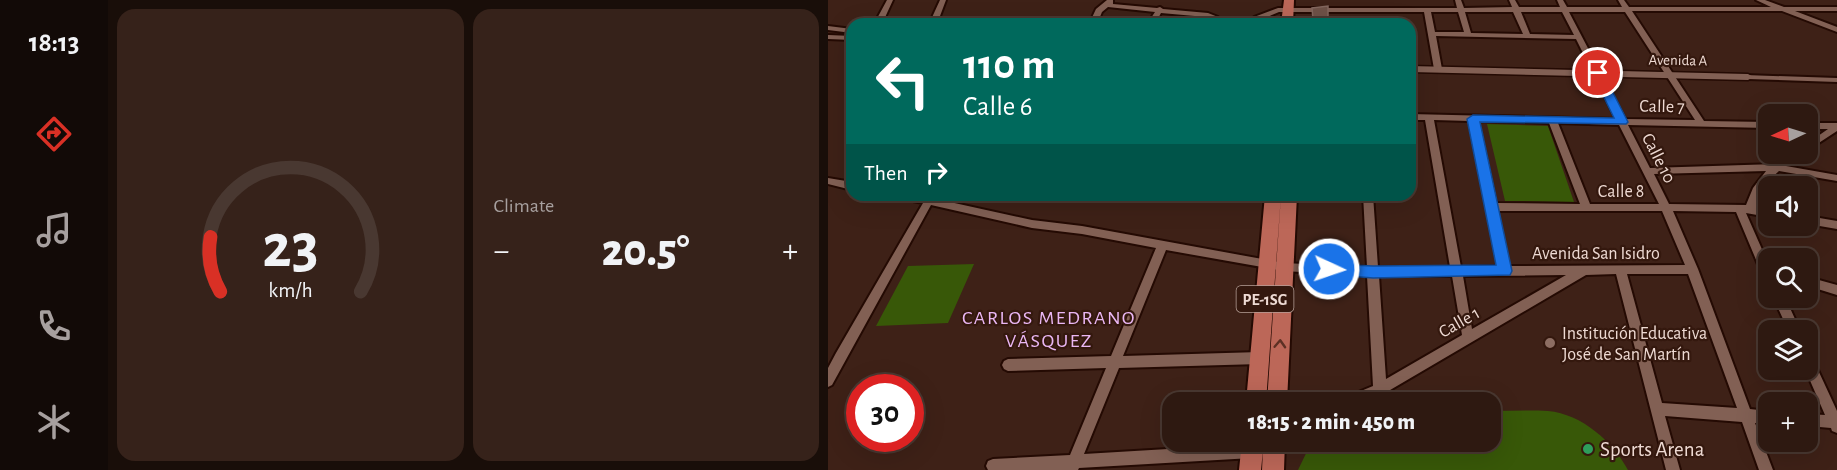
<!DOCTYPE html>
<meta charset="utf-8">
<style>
body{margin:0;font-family:"Alegreya Sans",sans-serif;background:#36221a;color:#f1f3f6;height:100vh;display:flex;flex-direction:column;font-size:22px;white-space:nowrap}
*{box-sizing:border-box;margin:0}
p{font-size:20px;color:#a7a09f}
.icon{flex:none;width:33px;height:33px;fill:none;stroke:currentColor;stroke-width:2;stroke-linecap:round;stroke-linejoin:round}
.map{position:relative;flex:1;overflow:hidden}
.panel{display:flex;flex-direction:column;gap:9px;padding:9px;background:#190e09;width:720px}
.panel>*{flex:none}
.top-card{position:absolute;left:18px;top:18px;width:570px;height:183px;border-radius:18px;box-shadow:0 6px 24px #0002,0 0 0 2px #493831;background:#00695c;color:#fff;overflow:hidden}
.needle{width:39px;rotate:266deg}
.buttons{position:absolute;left:930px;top:104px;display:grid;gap:12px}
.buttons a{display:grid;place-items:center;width:60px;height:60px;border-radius:12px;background:#2e1911;box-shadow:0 6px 24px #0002,0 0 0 2px #493831;font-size:30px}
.speed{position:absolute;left:18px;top:374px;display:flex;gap:12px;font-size:30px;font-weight:700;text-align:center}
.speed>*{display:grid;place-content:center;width:78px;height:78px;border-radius:50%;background:#2e1911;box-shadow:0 6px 24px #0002,0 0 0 2px #493831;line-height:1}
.speed .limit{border:9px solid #d22;background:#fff;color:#111}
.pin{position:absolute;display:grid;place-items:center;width:51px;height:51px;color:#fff;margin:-26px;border:3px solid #fff;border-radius:50%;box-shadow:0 2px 6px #0007}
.me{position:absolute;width:66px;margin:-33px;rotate:93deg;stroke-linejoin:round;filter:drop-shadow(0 0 4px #0008)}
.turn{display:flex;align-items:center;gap:21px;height:126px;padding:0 18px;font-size:27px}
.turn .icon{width:78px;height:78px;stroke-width:2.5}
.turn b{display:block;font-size:42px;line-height:51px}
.then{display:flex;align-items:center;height:57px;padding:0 18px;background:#0003;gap:12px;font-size:22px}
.big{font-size:45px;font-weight:800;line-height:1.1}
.panel .tile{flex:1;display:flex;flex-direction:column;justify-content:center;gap:9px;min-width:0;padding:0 21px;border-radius:18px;background:#36221a}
.panel .dial{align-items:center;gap:0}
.dial svg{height:156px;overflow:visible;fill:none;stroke:#493831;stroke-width:7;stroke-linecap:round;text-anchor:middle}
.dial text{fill:#f1f3f6;stroke:none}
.heat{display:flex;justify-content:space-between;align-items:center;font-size:33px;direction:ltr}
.panel .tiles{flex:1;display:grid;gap:9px;grid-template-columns:repeat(2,1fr)}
.trip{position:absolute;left:334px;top:392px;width:339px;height:60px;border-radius:18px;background:#2e1911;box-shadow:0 6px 24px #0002,0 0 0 2px #493831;font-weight:800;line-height:60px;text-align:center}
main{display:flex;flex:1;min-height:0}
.dock{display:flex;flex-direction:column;width:108px;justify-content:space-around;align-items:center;background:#120a07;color:#a7a09f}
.dock .icon{width:42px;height:42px}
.dock .on{color:#d93025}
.dock b{font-size:27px;color:#f1f3f6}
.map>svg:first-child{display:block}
</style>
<main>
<nav class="dock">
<b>18:13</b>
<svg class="icon on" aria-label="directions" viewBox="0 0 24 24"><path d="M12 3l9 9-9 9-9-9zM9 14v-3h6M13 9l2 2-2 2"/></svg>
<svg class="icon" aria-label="music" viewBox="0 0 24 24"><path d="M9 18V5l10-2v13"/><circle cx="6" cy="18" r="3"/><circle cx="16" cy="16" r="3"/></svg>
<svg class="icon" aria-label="phone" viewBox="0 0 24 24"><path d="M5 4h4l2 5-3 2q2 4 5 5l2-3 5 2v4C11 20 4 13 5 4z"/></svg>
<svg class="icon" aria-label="climate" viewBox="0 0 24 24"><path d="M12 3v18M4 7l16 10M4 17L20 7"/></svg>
</nav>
<section class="panel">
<div class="tiles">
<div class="tile dial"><svg viewBox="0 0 100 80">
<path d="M14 69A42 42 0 1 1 86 69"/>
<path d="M14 69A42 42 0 0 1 9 41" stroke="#d93025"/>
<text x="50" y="56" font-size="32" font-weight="700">23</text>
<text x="50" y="72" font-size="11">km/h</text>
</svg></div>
<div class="tile"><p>Climate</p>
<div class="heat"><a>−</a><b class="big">20.5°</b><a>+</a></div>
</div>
</div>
</section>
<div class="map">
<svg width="1009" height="470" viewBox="0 0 1009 470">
<rect width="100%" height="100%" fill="#3e2117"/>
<path fill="#385808" d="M659,124l61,2 26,76 -69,-1z
M146,264l-26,59 -72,3 32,-60z
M663,411c19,0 38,-1 57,0 34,3 65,31 80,59h-330l14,-29h179z"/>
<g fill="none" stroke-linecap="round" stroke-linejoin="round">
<defs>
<path id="minor" d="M59,0h6l-11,24h-8z
M112,0h6l-9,24h-8z
M279,0h6v4l44,4 3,-1 3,2 45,4 10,4v7h-8l1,-4 -5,-3 -45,-4 -6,11h-8l8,-12 -47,-5 -6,5 -5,12h-8l7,-15z
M627,0h6l3,8 48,-1 -3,-7h6l4,7h41l-3,-7h6l4,7h55l-4,-7h6l5,7h142l-15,-7h9l19,7h53v4h-42l42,16v5l-55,-21h-150l72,110 64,1v6l-140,-3 22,43 126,-4 16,-11h12l-18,13 51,9v6l-58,-10 -13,12 -10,24 12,2v8l-22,-4 22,50v16l-4,-2 -2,-3 -26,-62 -63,-1 25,58 52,140 18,2v12h-13l18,47h-14l-17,-48 -77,-6 15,54h-14l-50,-196 -30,1 -201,118 -21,9h-22l2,-4 29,-12 -6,-110 -83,-5 -118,-21 -43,106 137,-4 4,2 2,4 -2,4 -4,2 -141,4 -35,86 168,-10 5,2 2,5 -2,5 -5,2 -173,10 -1,2h-90l-2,-4 2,-5 5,-2 77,-4 36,-87 -98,3 -4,-2 -2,-4 2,-4 4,-2 103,-3 45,-108 -74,-14 -50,-6 -101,-23 -99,180 -4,2v-19l8,-15 87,-150 -25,-5 -2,-3h22l114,25 50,6 202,37 83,4 -4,-72h10l5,72h72l-25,-147h-15v-6l206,5 -40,-80 -140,-3 6,33 -4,2 -4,-2 -10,-57h-145l-19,8v4h-8l2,-7 24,-9h179zM603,12h27l6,20h-29zM637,12h48l10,22 -52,-1zM693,12h41l12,23 -44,-1zM741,12h56l70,108 -70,-1zM606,120l35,1 30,145 -38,1zM650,121l71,2 31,81 -84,-1zM730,123l61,2 40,79h-69zM938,171l-13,17 -7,17 -77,-1 -15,-30zM669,211h165l23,54 -176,1zM799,274h61l49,134 -75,-5zM738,275l-94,54 -9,-53zM551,276h73l10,59 -76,44z
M0,26l24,3v4l-24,-3z
M0,35l24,1v4l-24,-1z
M917,75l92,3v4l-89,-3h-3z
M980,123h29v8l-29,19v-7l20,-14h-20z
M0,178l24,4v8l-24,-6z
M980,216l29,5v8l-29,-5z
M980,277l29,8v10l-29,-9z
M945,297h12l15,33h-12z
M980,355l4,2 25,54v22l-5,-2 -1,-3 -23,-2v-12l17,1 -20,-46h3z"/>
<path id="tertiary" d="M582,66l338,8 5,3 -5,3 -338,-8z"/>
<path id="primary" d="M456,0h10l-1,24h-12z
M437,195h16l-15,207h-20z
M453,195h16l-10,207h-20z
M414,441h43l-1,29h-22l1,-20 -2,20h-22z"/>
</defs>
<use href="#minor" stroke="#240a03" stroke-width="4"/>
<use href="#tertiary" stroke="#240a03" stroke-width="3"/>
<use href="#primary" stroke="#240a03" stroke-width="4"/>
<use href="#minor" fill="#826054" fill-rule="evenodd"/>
<use href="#tertiary" fill="#826054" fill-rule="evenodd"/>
<use href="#primary" fill="#bc6758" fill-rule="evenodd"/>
</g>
<path fill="#4b2d22" d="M500,17v7h-15v-5z"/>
<path fill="#6e5147" stroke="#82665d" stroke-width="1.5" d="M500,6v11l-15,2 -1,-11z"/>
<defs><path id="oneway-chevron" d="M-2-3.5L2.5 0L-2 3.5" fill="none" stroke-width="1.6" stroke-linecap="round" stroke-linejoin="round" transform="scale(1.5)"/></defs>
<use stroke="#5d3024" href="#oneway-chevron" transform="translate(452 344) rotate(-87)"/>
<path fill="#1a73e8" stroke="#114b97" stroke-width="1.5" d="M770,70l5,3 25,49 -2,2 -146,-2 32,149 -2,4 -137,3 -49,-4 -2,-5 2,-4 5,-1 44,2 123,-1 -29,-146 6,-4 141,3 -22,-45z"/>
<circle fill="#8d6e63" stroke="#34180e" stroke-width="2" cx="722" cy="343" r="6"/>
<circle fill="#2e9e5b" stroke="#34180e" stroke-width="2" cx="760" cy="449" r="6"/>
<g text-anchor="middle" stroke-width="4.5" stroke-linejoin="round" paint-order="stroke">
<g font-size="15" fill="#eedad3" stroke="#34180e">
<text transform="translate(850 60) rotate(1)" y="5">Avenida A</text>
</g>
<rect fill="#34180e" stroke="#b6a098" stroke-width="1.5" x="408.5" y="286" width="57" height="26" rx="4.5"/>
<g font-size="16" font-weight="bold" fill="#eedad3">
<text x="437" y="305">PE-1SG</text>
</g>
<g font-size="18" fill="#eedad3" stroke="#34180e">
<text transform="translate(834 106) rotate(1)" y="6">Calle 7</text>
<text transform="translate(831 158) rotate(63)" y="6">Calle 10</text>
<text x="793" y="197">Calle 8</text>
<text x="768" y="259">Avenida San Isidro</text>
<text transform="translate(631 322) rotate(-30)" y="6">Calle 1</text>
</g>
<g font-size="18" fill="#eedad3" stroke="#34180e" text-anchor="start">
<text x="734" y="339">Institución Educativa<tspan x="734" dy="21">José de San Martín</tspan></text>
</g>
<g font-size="20" letter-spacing="1.5" fill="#eab7f4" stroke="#34180e">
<text x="221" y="324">CARLOS MEDRANO<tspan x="221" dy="23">VÁSQUEZ</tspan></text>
</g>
<g font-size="21" fill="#eedad3" stroke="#34180e" text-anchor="start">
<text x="772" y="456">Sports Arena</text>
</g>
</g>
</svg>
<div class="buttons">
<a><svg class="needle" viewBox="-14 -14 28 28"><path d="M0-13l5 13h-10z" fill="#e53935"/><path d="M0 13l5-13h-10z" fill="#a7a09f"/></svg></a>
<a><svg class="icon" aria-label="sound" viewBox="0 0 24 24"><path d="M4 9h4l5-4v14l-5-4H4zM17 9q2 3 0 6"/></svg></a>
<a><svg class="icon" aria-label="search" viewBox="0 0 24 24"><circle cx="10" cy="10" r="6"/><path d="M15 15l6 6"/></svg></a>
<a><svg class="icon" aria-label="layers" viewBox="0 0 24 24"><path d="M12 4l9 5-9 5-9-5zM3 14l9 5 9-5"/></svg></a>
<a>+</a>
</div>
<div class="speed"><div class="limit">30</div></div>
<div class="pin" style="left:770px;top:73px;background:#d93025"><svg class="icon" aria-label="arrive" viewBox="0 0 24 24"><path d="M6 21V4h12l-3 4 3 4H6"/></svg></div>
<svg class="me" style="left:501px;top:269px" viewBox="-20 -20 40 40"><circle r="17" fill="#1a73e8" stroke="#fff" stroke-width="3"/><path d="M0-11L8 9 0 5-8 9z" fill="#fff"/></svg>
<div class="trip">18:15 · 2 min · 450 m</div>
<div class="top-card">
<div class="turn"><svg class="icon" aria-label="left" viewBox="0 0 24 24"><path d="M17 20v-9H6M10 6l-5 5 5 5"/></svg><div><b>110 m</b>Calle 6</div></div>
<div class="then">Then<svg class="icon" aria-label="right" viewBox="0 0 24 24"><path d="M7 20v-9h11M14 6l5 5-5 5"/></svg></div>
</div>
</div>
</main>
